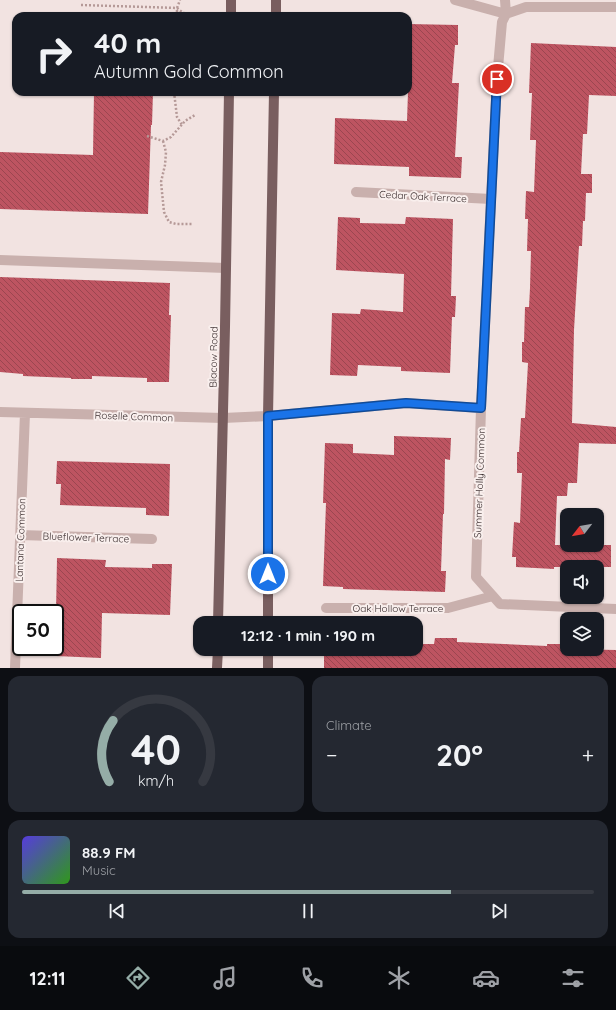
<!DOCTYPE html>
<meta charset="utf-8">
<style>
body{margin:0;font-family:Quicksand,sans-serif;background:#242831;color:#f1f3f6;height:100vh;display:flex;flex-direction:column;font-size:15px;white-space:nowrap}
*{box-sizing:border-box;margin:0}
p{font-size:13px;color:#9ea1a6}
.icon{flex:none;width:22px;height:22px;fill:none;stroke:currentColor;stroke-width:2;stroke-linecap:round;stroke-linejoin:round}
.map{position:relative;height:668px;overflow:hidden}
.side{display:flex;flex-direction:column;gap:8px;padding:8px;background:#0d0f14;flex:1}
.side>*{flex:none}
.hud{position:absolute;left:12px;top:12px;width:400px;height:84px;border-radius:12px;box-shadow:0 1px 3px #0004;background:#171b24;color:#f1f3f6;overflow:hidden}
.needle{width:26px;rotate:239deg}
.buttons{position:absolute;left:560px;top:508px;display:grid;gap:8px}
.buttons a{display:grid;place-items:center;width:44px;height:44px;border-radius:8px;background:#171b24;box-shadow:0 1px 3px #0004;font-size:20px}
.speed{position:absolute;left:12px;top:604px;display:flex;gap:8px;font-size:20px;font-weight:700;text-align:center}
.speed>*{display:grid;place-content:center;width:52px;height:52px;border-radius:50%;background:#171b24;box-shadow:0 1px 3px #0004;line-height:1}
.speed .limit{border:2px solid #111;border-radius:6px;background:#fff;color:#111}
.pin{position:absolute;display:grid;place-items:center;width:34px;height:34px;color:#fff;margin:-17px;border:2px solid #fff;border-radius:50%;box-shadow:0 1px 4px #0007}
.me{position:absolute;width:44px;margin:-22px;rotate:0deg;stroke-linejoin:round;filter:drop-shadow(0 0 3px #0008)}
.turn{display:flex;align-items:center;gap:14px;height:84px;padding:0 16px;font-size:18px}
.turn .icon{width:52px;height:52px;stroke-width:2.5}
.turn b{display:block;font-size:28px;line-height:34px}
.big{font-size:30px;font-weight:800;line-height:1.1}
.side .tile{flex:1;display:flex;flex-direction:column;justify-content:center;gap:6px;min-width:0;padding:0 14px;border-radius:12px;background:#242831}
.side .dial{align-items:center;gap:0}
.dial svg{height:104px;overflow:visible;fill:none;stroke:#363941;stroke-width:7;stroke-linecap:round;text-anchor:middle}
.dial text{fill:#f1f3f6;stroke:none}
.song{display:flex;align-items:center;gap:12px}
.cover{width:48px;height:48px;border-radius:6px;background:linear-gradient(135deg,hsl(250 70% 55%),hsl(110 70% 35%))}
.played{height:4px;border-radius:2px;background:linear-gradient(90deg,#95ada7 75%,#363941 75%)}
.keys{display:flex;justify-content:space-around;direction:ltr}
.heat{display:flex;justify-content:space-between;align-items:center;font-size:22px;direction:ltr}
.side .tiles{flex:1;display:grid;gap:8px;grid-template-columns:1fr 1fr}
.tile:last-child{grid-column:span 2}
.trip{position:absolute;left:193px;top:616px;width:230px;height:40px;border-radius:12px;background:#171b24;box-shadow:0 1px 3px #0004;font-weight:800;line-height:40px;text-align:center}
.tabs{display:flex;height:64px;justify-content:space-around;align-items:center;background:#090b0e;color:#9ea1a6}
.tabs .icon{width:28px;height:28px}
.tabs .current{color:#95ada7}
.tabs b{font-size:18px;color:#f1f3f6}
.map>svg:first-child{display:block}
</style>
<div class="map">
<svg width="616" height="668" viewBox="0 0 616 668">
<defs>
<pattern id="building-back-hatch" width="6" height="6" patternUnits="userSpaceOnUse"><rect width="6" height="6" fill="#bd5461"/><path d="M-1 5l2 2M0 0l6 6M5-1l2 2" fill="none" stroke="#9b4650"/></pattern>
</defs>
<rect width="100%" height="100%" fill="#f2e3e1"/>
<path fill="url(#building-back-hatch)" d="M408,24l50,1v20h-3l-3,38h7l-4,74h7l-1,21 -52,-2v-9l-75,-3 1,-46 72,3 1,-29z
M531,43l85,4v49l-27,-1 -2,39h-4l-2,40h11v19h-6l-1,28h-2l-1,25h-3l-5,84 -2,93 44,4v17l-37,-1 -2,40h-9l-1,13h-10l-2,49h56v22h-57v2l-38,-2v-10h-4l2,-35 6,1 2,-50h-5v-21h2l2,-34h4l3,-55 -6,-1v-20h2l1,-35h4l1,-19 1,-37h-4l1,-32h-3l1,-28 8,1 2,-52h-6l2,-47h-3z
M94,92h59l-1,33h-1l-3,89 -148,-5v-57l93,3z
M338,217l22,1v5l45,1 1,-7 47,2 -2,77h5l-1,21h-3l-2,56 -49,-2v-4l-43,-2 -1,11 -27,-1 2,-62 28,1 1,-5 42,3 1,-38 -68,-4z
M0,277l170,6 -1,32h2l-2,67h-22v-4l-55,-2v3h-21v-1l-48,-2v-2l-23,-2z
M394,436l57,2 -1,22 -5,-1 -1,55h-1l-2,57h5l-1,21 -102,-3v-2l-20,-1 3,-83h-3l2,-60 28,1v9l41,2z
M57,461l113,3 -1,52 -23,-1v-7l-86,-3 1,-21h-5z
M57,558l49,2 -1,7 47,1v-4h20l-2,51 -68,-2 -1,45 -45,-2v-21h-1v-22h1z
M435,638h22v4l90,4v-2h20v5l49,1v18h-292v-19h92v-5h18z"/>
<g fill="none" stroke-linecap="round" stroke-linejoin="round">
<path stroke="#b59997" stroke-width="2.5" stroke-dasharray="2 2" stroke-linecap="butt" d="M81,5l96,3 6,5 14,1
M177,16v-8l3,-8
M174,92l3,25 5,8
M147,136l16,5 8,-4 14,-16 10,-6
M163,141l3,11 -1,13 -4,17 3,30 5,10 7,2h17"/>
<path stroke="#c9b0ad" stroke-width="10" d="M455,0l51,14
M505,0l1,14 -4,8 -5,57 -6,120 -10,209 -5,169 24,27 116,5
M506,14l20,-7h90
M356,192l135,7
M0,260l226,8
M0,412l223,6 45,-2 138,-13 75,5
M20,535l132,4
M326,608h122l45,-12
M15,668l10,-255"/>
<path stroke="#795e5f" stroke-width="10" d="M231,16v-16
M276,16v-16
M218,623l7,-296 4,-235
M268,623v-207l6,-324
M268,649v19
M217,668l1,-19"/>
</g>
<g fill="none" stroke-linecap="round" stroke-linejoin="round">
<defs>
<path id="route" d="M268,574v-158l138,-13 75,5 16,-329"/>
</defs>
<use href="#route" stroke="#114b97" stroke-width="10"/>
<use href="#route" stroke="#1a73e8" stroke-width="7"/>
</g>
<g text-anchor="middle" stroke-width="4" stroke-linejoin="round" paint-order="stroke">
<g font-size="10" fill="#382b2c" stroke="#f9efed">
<text transform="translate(423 196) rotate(3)" y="4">Cedar Oak Terrace</text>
<text transform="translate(213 357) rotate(-89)" y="4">Blacow Road</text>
<text transform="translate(134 416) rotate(2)" y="4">Roselle Common</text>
<text transform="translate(479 483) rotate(-88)" y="4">Summer Holly Common</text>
<text transform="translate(86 537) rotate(2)" y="4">Blueflower Terrace</text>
<text transform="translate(20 540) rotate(-88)" y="4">Lantana Common</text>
<text x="398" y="612">Oak Hollow Terrace</text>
</g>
</g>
</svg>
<div class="buttons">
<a><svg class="needle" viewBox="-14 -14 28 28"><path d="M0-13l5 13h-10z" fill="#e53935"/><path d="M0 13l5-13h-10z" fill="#9ea1a6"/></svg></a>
<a><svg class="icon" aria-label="sound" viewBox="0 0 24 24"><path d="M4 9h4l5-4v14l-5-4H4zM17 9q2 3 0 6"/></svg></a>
<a><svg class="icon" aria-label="layers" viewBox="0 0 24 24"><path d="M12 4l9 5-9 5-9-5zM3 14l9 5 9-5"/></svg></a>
</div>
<div class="speed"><div class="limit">50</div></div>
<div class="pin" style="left:497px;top:79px;background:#d93025"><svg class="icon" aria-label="arrive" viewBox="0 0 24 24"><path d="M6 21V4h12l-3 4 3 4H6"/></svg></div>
<svg class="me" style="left:268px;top:574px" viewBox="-20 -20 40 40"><circle r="17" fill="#1a73e8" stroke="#fff" stroke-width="3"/><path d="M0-11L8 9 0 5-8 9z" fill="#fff"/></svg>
<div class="trip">12:12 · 1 min · 190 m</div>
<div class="hud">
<div class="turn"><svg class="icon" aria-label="right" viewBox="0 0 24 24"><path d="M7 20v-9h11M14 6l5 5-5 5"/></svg><div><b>40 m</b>Autumn Gold Common</div></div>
</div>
</div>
<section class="side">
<div class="tiles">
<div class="tile dial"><svg viewBox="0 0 100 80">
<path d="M14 69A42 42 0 1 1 86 69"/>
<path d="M14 69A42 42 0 0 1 17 22" stroke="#95ada7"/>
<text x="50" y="56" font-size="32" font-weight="700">40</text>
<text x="50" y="72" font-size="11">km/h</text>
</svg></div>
<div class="tile"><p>Climate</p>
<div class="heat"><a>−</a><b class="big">20°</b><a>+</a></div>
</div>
<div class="tile">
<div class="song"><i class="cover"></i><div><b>88.9 FM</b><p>Music</p></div></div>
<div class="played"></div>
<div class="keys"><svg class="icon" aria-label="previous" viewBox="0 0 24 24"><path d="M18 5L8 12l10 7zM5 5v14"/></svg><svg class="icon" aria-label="pause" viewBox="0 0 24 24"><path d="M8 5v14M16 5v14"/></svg><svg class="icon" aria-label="next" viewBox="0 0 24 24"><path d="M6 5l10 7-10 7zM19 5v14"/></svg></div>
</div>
</div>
</section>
<nav class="tabs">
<b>12:11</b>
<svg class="icon current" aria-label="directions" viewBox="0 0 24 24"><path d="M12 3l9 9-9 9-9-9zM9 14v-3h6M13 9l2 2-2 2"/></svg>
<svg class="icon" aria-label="music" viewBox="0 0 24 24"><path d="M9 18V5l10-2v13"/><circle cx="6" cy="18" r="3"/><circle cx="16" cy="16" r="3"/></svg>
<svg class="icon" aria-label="phone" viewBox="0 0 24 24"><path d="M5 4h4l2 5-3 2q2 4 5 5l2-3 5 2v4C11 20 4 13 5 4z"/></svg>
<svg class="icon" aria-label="climate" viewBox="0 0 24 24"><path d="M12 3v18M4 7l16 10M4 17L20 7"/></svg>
<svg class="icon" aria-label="car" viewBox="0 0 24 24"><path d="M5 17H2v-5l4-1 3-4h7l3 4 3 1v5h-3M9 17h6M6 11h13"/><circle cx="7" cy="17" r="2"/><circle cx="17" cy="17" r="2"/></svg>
<svg class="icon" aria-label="filters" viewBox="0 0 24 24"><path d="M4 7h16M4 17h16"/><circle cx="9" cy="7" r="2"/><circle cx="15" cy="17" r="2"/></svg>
</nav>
